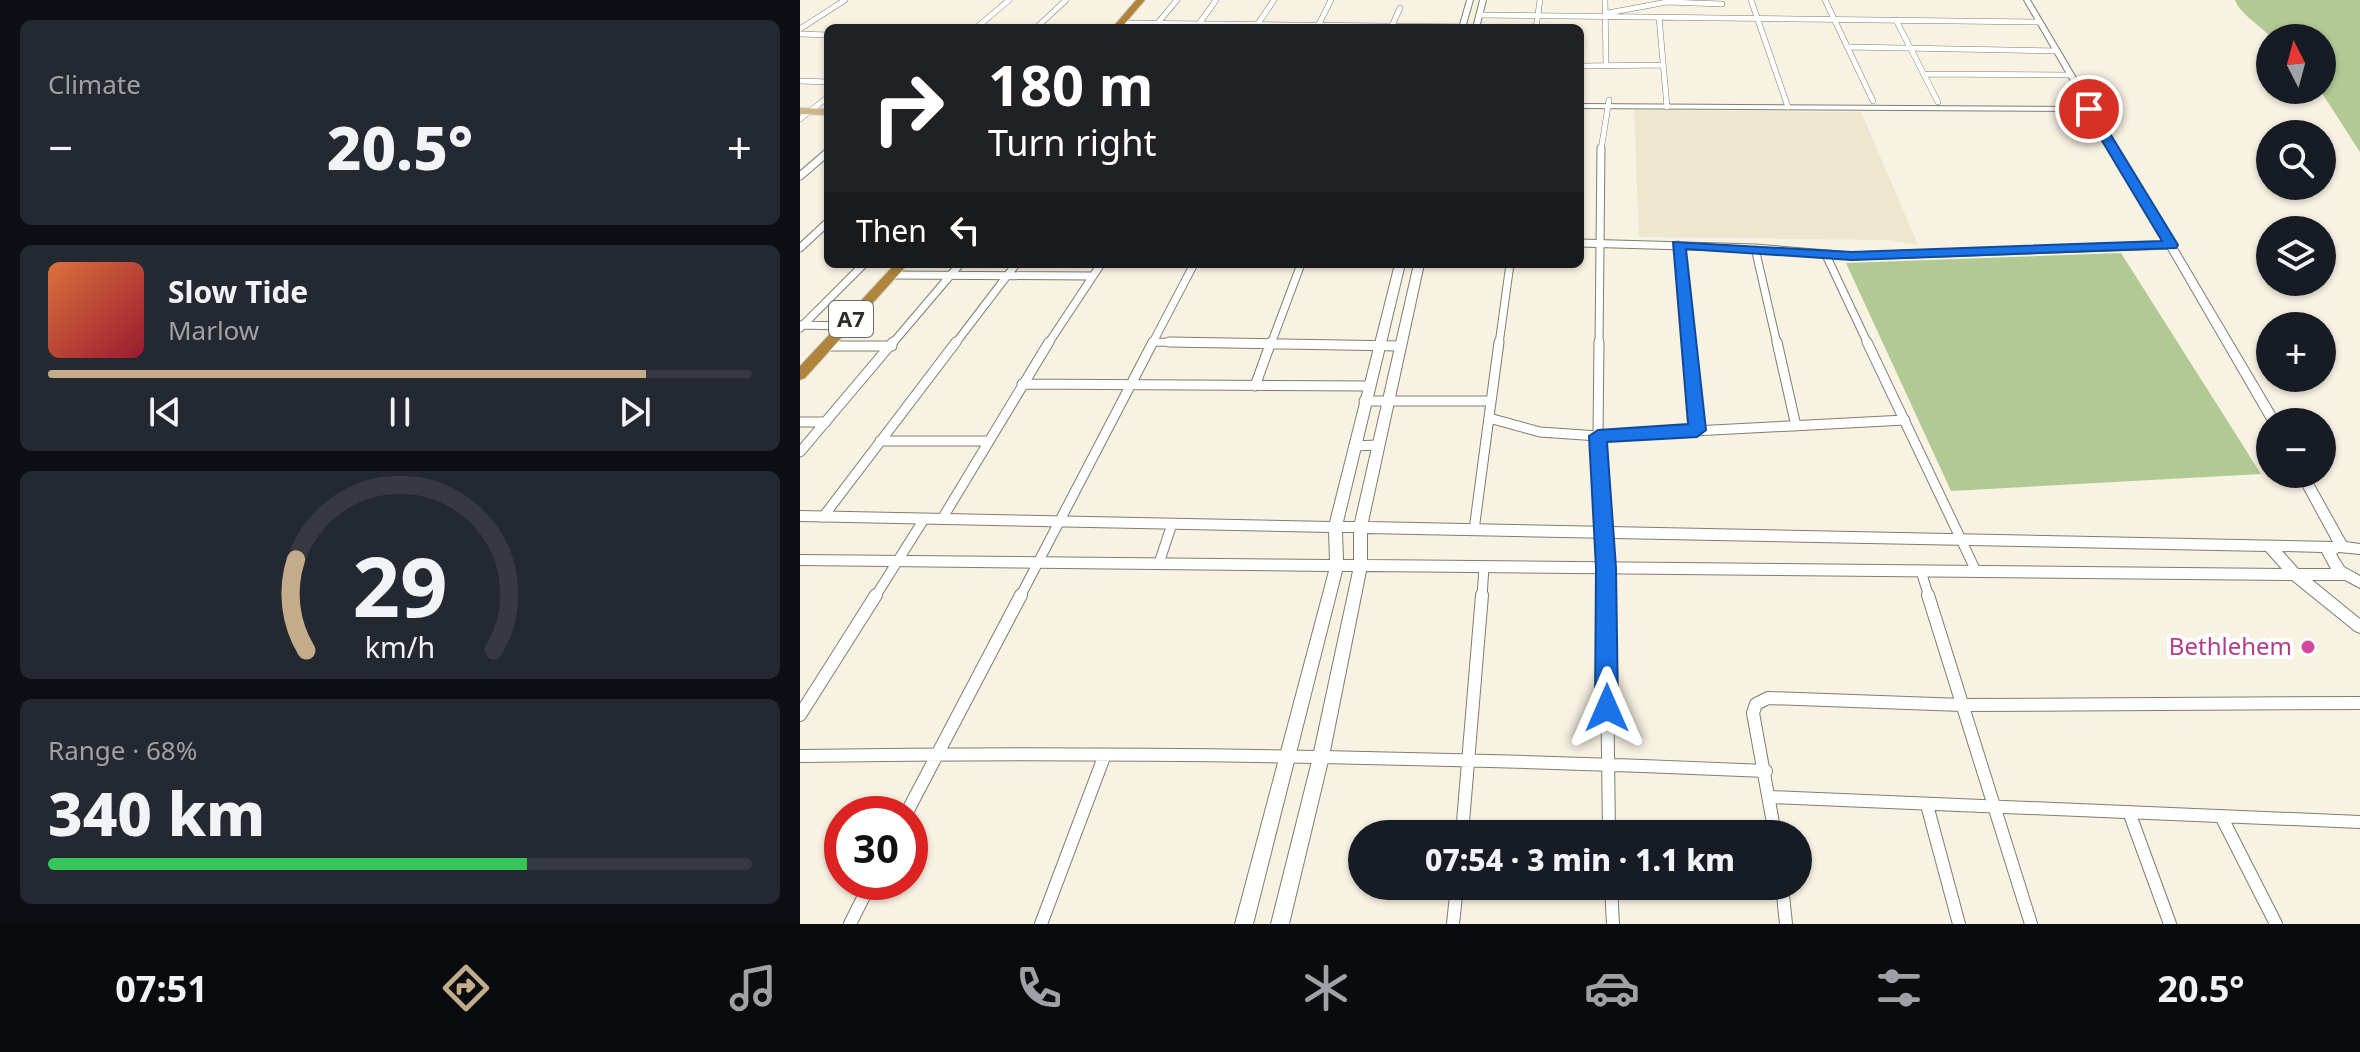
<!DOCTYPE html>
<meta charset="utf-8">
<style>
body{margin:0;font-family:"Noto Sans",sans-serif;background:#242831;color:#f1f3f6;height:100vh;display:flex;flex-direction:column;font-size:30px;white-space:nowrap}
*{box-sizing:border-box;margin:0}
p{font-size:26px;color:#9ea1a6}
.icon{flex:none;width:44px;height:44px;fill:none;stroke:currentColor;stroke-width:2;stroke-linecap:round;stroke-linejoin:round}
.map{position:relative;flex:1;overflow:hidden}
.side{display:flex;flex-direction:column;gap:20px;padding:20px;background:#0d0f14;width:800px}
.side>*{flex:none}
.guide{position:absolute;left:24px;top:24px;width:760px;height:244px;border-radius:12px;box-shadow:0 2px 6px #0004;background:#202124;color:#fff;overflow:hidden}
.needle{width:52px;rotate:354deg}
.tools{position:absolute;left:1456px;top:24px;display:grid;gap:16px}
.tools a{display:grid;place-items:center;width:80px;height:80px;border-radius:50%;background:#171b24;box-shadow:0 2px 6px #0004;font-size:40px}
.speed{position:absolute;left:24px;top:796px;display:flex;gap:16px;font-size:40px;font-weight:700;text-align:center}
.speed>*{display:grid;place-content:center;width:104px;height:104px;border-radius:50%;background:#171b24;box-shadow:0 2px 6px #0004;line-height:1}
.speed .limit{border:12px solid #d22;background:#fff;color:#111}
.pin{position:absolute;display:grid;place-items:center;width:68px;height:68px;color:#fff;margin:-34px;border:4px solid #fff;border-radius:50%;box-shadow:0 2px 8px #0007}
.me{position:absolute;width:88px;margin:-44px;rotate:0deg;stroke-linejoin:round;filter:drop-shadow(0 0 6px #0008)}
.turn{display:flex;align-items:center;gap:28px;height:168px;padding:0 32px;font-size:36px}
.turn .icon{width:104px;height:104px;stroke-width:2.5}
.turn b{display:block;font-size:56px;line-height:68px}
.then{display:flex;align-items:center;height:76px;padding:0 32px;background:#0003;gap:16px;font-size:30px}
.big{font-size:60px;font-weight:800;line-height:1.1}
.side .card{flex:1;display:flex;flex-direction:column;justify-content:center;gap:12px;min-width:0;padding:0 28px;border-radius:12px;background:#242831}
.side .dial{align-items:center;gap:0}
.dial svg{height:208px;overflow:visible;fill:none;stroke:#363941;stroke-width:7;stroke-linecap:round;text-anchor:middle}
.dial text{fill:#f1f3f6;stroke:none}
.song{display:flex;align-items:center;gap:24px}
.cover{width:96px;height:96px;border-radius:12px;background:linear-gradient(135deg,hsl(20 70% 55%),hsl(350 70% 35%))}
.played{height:8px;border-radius:4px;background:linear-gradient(90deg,#c4ac8a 85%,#363941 85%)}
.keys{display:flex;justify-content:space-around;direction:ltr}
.heat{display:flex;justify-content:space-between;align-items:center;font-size:44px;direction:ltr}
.charge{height:12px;border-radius:6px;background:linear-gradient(90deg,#34c759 68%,#363941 0)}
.trip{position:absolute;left:548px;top:820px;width:464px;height:80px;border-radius:40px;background:#171b24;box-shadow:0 2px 6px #0004;font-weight:800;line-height:80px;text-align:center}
.dock{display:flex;height:128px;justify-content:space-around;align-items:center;background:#090b0e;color:#9ea1a6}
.dock .icon{width:56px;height:56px}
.dock .on{color:#c4ac8a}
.dock b{font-size:36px;color:#f1f3f6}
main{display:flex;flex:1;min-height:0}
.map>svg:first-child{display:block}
</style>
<main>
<section class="side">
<div class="card"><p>Climate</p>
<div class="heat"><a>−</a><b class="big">20.5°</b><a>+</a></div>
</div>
<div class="card">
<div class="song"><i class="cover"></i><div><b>Slow Tide</b><p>Marlow</p></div></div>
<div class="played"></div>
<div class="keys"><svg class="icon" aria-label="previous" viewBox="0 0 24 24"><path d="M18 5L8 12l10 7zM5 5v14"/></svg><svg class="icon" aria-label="pause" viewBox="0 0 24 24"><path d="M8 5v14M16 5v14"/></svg><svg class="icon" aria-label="next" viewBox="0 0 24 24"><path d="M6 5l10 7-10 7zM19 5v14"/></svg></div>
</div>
<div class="card dial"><svg viewBox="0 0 100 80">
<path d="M14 69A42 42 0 1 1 86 69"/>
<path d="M14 69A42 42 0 0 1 10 34" stroke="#c4ac8a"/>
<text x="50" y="56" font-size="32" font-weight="700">29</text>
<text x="50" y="72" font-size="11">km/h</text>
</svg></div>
<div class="card"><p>Range · 68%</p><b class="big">340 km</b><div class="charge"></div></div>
</section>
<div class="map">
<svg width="1560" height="924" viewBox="0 0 1560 924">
<rect width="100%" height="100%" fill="#f7f2e2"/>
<path fill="#eee7d0" d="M834,110l227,2 57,133 -30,-5 -249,-3z"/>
<path fill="#b1ca93" d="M1435,0h125v152l-40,-62 2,-52h-50c-11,-12 -32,-24 -37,-38z
M1321,253l140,221 -310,17 -105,-228z"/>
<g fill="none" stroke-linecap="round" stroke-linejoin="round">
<defs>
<path id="street-far3" d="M805,0l1,65
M951,0l37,107
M1025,0l48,101
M808,13l59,-11 55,2
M679,15l561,7
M859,17l8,90
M1096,20l42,82
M321,23l355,4
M356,25l21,-25
M398,25l18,-25
M457,25l17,-25
M176,28l33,-28
M236,28l30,-28
M517,28l14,-28
M591,28l9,-20
M736,28l4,-28
M0,29l45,-29
M0,34l28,1
M1050,47l206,4
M780,66l83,-1
M1124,74l145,1
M0,81l28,1
M0,119l28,-22
M801,150l8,-50"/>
<path id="street-far2" d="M0,176l28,-24
M780,243l175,5 97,8 319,-11
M878,245l10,99
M0,248l28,-26
M955,248l22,96
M1026,255l42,89
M91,275l201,1
M0,325l45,1
M0,328l64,-64
M353,342l139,2
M92,344l68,-80
M155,344l61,-80
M248,344l53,-80
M352,344l42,-80
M471,344l30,-80
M699,344l11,-80
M799,344l2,-196"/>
<path id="street-far1" d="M369,342l230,4
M799,342l-1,94 8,161
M888,342l9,88
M977,342l19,84
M1067,342l109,229
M26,346h66
M222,384l345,2
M455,386l16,-44
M564,401h127
M689,418l51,14 58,4 307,-16
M0,422h26
M80,441h109
M554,446l23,-1
M0,452l93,-110
M23,517l133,-175
M142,519l107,-177
M674,530l25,-188
M359,563l13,-39
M1121,571l8,26
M75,597l49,-78
M220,597l133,-255
M682,597l2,-30"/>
<path id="street" d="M806,595l3,239
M1128,595l103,329
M0,715l76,-120
M0,756c322,-5 645,1 966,15
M970,797l590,25
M1127,805l32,119
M1329,812l41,112
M106,814l115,-219
M1421,816l55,108
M662,834l20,-239
M975,834l-22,-121 3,-9 12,-6 194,7 398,-2
M811,886l2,38
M982,886l4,38
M50,924l21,-42
M241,924l63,-167
M653,924l4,-38"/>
<path id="secondary" d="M667,0h6l-8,28h-6z
M680,0h6l-7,28h-6z
M1224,0h6l250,422h-10v3l-182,-314 -508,-3v-4l506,3z
M595,264h10l-62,258h12l59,-258h10l-56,258 965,20 -37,-68h12l38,68 14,2v10l-21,-2 -3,2 8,13 16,9v12l-15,-8h-33l48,39v14l-5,-2 -63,-51 -926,-9 -38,190 -39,163h-18l41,-163 41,-190h-11l-89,353h-18l94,-353 -529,-6v-10l530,5 -1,-28 -529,-11v-10l530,11zM542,532h12v28h-11zM567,533l899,18 16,18 -915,-9zM1482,551l40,1 9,17h-33z"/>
<path id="primary" d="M0,108l28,1v6l-28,-1z"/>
<path id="highway" d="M336,0h9l-24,28h-9z
M95,264h13l-103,114 -5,2v-14z"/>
</defs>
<use href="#street-far3" stroke="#817d6f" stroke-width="6"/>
<use href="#street-far2" stroke="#817d6f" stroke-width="9"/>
<use href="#street-far1" stroke="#817d6f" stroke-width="11"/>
<use href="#street" stroke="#817d6f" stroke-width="14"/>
<use href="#secondary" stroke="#817d6f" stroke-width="2"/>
<use href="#primary" stroke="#d5d5d4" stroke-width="2"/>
<use href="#highway" stroke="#d5d5d4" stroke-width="2"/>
<use href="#street-far3" stroke="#fff" stroke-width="5"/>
<use href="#street-far2" stroke="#fff" stroke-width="7"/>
<use href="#street-far1" stroke="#fff" stroke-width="9"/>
<use href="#street" stroke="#fff" stroke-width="12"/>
<use href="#secondary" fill="#fff" fill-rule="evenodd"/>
<use href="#primary" fill="#ceb689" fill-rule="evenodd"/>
<use href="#highway" fill="#ae853a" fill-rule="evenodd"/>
</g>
<path fill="#1a73e8" stroke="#114b97" stroke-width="2" d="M1289,105l6,4 83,136 -2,3 -324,12 -166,-11 20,181 -9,7 -90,5 9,126 2,140 -3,7 -8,3 -8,-3 -4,-7 1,-140 -7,-132 9,-6 90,-6 -15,-182 179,10 310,-11 -79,-132z"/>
<circle fill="#d1479c" stroke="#fff" stroke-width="3" cx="1508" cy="647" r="8"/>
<g text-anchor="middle" stroke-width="8" stroke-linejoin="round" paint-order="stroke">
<rect fill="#fff" stroke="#6d6b67" stroke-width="2" x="29" y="301" width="44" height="36" rx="6"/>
<g font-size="22" font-weight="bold" fill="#2e2c26">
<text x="51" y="327">A7</text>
</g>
<g font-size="24" fill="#b23c85" stroke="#fff" text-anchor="end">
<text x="1492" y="655">Bethlehem</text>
</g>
</g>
</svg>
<div class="tools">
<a><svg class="needle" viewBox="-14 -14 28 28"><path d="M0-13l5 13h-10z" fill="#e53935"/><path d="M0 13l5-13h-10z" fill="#9ea1a6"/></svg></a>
<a><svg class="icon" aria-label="search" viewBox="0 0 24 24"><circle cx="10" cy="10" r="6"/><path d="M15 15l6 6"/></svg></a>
<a><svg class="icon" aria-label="layers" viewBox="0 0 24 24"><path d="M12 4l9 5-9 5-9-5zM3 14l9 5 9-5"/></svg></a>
<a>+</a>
<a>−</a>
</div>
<div class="speed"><div class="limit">30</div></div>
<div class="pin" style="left:1289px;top:109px;background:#d93025"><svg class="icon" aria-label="arrive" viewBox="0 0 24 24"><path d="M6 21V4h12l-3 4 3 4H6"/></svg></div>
<svg class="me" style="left:807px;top:708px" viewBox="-20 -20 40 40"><path d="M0-17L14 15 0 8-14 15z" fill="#1a73e8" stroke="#fff" stroke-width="4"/></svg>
<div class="trip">07:54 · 3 min · 1.1 km</div>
<div class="guide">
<div class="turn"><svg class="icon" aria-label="right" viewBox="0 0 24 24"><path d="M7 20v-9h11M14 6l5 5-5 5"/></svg><div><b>180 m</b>Turn right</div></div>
<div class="then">Then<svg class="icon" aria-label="left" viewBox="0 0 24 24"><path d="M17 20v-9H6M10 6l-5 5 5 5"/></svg></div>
</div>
</div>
</main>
<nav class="dock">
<b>07:51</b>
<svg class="icon on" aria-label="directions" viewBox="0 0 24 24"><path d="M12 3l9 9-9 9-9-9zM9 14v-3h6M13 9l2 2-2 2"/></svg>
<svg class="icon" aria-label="music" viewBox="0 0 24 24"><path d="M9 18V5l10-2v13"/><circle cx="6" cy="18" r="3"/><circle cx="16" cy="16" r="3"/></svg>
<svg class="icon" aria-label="phone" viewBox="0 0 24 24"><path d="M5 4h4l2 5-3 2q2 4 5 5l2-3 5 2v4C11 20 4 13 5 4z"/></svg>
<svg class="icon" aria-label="climate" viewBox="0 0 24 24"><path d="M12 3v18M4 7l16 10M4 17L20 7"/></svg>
<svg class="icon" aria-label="car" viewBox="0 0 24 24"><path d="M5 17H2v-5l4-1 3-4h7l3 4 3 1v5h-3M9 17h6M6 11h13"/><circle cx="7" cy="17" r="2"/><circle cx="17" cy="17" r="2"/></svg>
<svg class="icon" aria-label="filters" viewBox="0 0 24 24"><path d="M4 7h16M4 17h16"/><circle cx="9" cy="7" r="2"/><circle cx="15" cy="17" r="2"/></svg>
<b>20.5°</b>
</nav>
